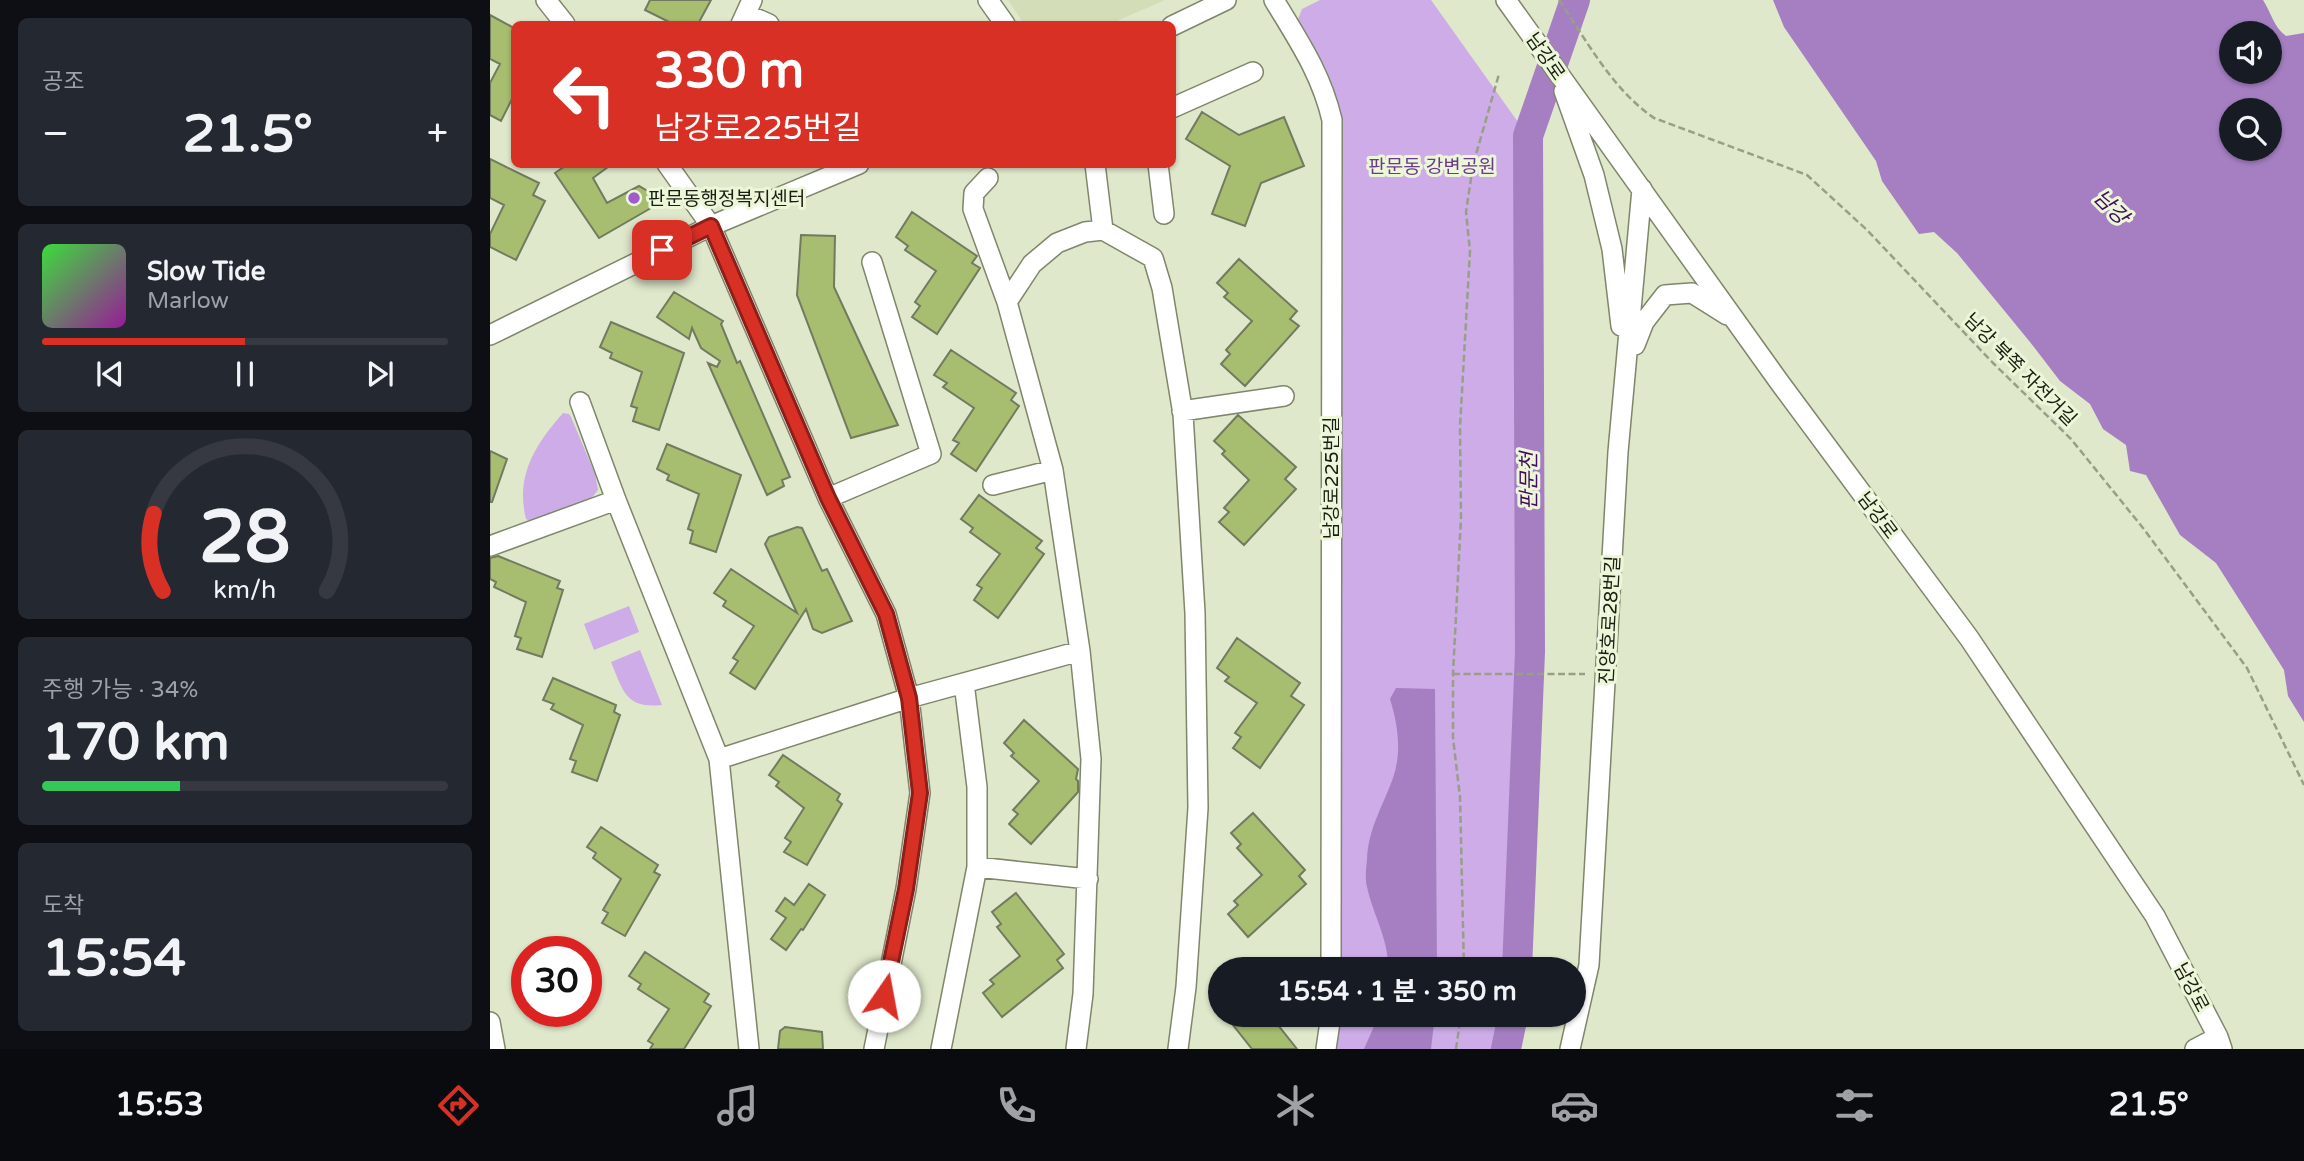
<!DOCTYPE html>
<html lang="ko">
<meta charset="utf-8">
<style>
body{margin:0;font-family:"Varela Round","Noto Sans KR",sans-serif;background:#242831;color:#f1f3f6;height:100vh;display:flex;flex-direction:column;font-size:26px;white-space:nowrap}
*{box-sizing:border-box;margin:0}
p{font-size:23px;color:#9ea1a6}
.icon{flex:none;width:38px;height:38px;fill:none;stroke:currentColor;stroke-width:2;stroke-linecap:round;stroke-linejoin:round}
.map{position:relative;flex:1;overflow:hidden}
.drawer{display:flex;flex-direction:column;gap:18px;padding:18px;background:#0d0f14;width:490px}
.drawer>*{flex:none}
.hud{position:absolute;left:21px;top:21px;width:665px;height:147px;border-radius:10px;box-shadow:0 2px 5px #0004;background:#d93025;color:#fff;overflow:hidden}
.controls{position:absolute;left:1729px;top:21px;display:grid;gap:14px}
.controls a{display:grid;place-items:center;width:63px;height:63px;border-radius:50%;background:#171b24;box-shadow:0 2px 5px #0004;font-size:35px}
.speed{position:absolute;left:21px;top:936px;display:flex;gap:14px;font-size:35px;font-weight:700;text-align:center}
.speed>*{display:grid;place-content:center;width:91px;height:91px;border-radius:50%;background:#171b24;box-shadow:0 2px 5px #0004;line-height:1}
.speed .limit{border:10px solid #d22;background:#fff;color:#111}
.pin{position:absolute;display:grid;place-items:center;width:60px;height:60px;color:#fff;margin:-30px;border-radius:14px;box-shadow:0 4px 10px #0006}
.me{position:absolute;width:77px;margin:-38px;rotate:12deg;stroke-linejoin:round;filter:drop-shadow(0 0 5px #0008)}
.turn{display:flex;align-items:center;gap:24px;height:147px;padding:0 28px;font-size:32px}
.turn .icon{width:91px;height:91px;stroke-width:2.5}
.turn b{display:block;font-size:49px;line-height:60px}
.big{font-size:52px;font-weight:700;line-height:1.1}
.drawer .tile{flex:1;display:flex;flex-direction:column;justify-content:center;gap:10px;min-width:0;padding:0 24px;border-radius:10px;background:#242831}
.drawer .dial{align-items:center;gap:0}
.dial svg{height:182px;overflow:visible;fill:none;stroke:#363941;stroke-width:7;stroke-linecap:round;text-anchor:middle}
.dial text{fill:#f1f3f6;stroke:none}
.song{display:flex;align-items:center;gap:21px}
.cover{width:84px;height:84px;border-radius:10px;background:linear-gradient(135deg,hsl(120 70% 55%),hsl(300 70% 35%))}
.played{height:7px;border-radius:4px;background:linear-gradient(90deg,#d93025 50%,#363941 50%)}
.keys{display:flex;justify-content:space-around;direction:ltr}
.heat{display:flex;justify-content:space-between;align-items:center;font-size:38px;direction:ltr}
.charge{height:10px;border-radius:5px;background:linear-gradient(90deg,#34c759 34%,#363941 0)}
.trip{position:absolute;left:718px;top:957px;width:378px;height:70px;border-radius:35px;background:#171b24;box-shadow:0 2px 5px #0004;font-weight:700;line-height:70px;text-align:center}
.tab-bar{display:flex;height:112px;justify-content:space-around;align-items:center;background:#090b0e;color:#9ea1a6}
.tab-bar .icon{width:49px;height:49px}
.tab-bar .active{color:#d93025}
.tab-bar b{font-size:32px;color:#f1f3f6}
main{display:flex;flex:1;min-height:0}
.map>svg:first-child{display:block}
</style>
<main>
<section class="drawer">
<div class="tile"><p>공조</p>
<div class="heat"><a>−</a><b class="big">21.5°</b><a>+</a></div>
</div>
<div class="tile">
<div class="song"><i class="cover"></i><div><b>Slow Tide</b><p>Marlow</p></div></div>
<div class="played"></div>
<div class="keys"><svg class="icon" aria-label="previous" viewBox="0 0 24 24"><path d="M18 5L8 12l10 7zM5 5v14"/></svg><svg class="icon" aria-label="pause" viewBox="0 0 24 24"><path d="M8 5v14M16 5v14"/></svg><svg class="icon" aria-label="next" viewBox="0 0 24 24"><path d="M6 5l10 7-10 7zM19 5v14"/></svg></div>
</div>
<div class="tile dial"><svg viewBox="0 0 100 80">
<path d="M14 69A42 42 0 1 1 86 69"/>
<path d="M14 69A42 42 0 0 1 10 35" stroke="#d93025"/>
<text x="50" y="56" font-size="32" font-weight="700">28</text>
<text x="50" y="72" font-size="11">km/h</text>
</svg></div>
<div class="tile"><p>주행 가능 · 34%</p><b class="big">170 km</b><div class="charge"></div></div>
<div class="tile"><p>도착</p><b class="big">15:54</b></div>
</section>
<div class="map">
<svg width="1814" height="1049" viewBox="0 0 1814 1049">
<rect width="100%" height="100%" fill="#dfe8cb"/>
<path fill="#d3deb9" d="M518,0h157l-55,24h-86z"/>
<path fill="#cdace8" d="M830,0h111l97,136 -11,812 -5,21h-174l-1,-855 -40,-92 5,-13z
M73,413l6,1 2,3 24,57 3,16 -8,10 -60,21 -4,-2c-11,-44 10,-75 37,-106z
M139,606l10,26 -45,18 -10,-26z
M150,650l22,55c-36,4 -39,-14 -51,-43z
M847,1015h165l-8,34h-159z"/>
<path fill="#a57fc2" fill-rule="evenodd" d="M1283,0h490c9,14 10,26 23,36l18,-3v689l-16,-26 -4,-26 -68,-107 -36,-28 -34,-60 -16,-4 -4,-26 -23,-16 -13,-25 -30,-23 -30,-39 -73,-89 -23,-21 -15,2 -37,-53 -6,-20 -92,-134zM1741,33h39v39h-39zM1741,110h39v39h-39z
M906,688l39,1 2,280h-49c1,-30 -15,-54 -21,-82 -2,-8 -1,-19 0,-27 1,-31 16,-54 26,-82 9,-26 5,-53 -3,-79z
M889,1015h56l-4,34h-67z"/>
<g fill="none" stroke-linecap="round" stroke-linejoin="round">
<path stroke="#a57fc2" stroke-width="30" d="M1027,970l13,-318 -2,-516 47,-136
M1016,1049l7,-34"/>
</g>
<path fill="#a7bd70" stroke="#727a60" stroke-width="2" d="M160,0h61l-13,24h-25l-28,-14z
M0,15l24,13v67l-13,26 -11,-6v-32l10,-19 -10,-5z
M712,112l37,23 45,-18 20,49 -43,17 -16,43 -33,-12 18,-48 -44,-27z
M0,159l49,24 -6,12 12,6 -29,59 -26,-13v-13l14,-29 -14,-7z
M78,164h44l-19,14 14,25 32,-17 12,7v15l-52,30 -44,-65z
M422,212l65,44 -5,7 8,5 -43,66 -25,-17 8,-11 -5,-4 21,-31 -31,-21 3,-4 -12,-9z
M311,235l34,1 -1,51 64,138 -47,13 -54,-143z
M749,259l58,52 -7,8 9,7 -54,60 -24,-22 9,-10 -4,-4 26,-29 -28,-24 4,-4 -11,-10z
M184,292l49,29 -2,3 16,39 3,-2 50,116 -8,3 2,6 -17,9 -59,-132 9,4 3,-6 -19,-13 -9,-20 -3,11 -32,-22z
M121,322l73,31 -25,77 -26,-9 4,-13 -6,-2 11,-34 -32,-14 2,-5 -12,-6z
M461,350l65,43 -5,7 8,6 -43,65 -25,-17 8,-11 -6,-3 21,-32 -31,-21 4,-4 -13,-8z
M748,415l58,52 -11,12 11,10 -52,56 -25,-23 10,-10 -5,-4 25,-28 -27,-26 3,-3 -11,-10z
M177,444l74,31 -25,77 -26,-9 3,-12 -5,-2 11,-35 -32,-14 2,-5 -12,-6z
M0,451l17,8 -15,43h-2z
M489,495l63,46 -6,7 8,6 -46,64 -24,-18 8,-12 -5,-3 23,-31 -30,-22 3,-4 -12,-9z
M307,527l5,1 20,43 5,-2 25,52 -30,12 -9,-4 -7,-20 -51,80 -25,-16 8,-12 -5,-3 21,-32 -31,-20 3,-5 -12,-8 17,-24 66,44 -32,-69 4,-7z
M8,556l62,25 -3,7 6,2 -21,67 -25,-8 4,-11 -6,-2 11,-34 -32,-15 2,-5 -6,-3v-21z
M747,638l63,45 -9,13 13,9 -44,63 -27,-20 8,-11 -6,-4 22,-30 -32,-22 4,-4 -12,-9z
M63,678l63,27 -2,7 6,3 -23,66 -25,-9 4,-11 -6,-2 13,-34 -32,-16 3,-5 -11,-4z
M534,720l54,49 -2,10 2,2v11l-47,52 -22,-20 9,-10 -5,-4 26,-29 -28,-25 3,-3 -10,-10z
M293,755l57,39 -3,6 5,4 -35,61 -23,-13 7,-10 -6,-4 19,-30 -28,-22 3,-4 -10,-7z
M763,813l52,57 -6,6 7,8 -58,53 -20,-23 10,-9 -4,-4 28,-26 -25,-27 4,-4 -10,-11z
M111,827l57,38 -4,7 6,3 -35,61 -23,-13 6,-10 -5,-3 18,-31 -28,-21 3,-5 -9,-6z
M319,884l16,11 -22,35 -2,-1 -15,21 -15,-11 15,-21 -10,-7 9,-13 9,7z
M526,893l48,61 -7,6 6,8 -61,49 -19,-24 11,-9 -4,-4 30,-24 -23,-29 4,-3 -9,-12z
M155,952l64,42 -5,8 7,4 -27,43h-34l3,-5 -5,-3 21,-32 -31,-20 3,-5 -12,-8z
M735,1015h45l27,34h-45z
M295,1027l37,5 1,17h-45l2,-18z"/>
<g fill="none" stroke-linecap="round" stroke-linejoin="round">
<defs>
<path id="minor" d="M56,0l19,24
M498,0l17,24
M784,0c24,40 47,73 58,120l-1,850
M1016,0l274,383 189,255 186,278 63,121 4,12
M256,14l23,10
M251,24l11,-24
M682,26l54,-26
M1074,91l30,84 18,74 9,77
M682,108l81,-36
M177,164l44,62 117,272 58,116 23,84 11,95 -14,96 -32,160
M605,164l8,66
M668,164l6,50
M498,178l-14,15 -1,16 34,93
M0,335l221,-109 148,-62
M1145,345l9,-23 21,-27 27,-2 35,22
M90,402l36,98 103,259 190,-61 171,-47
M692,411l102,-15
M503,485l60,-15
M338,498l103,-44 -59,-192
M0,546l126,-46
M229,759l30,290
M487,867l111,12
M0,1022l5,27
M451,1049l36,-182v-80l-13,-104
M586,1049l7,-55 8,-235 -11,-108 -27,-181 -46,-168 25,-38 25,-21 28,-11 18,-2 50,28 9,30 21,126 12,199 3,195 -12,179 -8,62
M836,1049l5,-34
M1080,1049l19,-84 29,-513 24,-263
M1705,1049l23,-12"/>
</defs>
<use href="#minor" stroke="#7e866b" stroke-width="22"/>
<path stroke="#989f88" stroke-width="2.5" stroke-dasharray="7 3.5" stroke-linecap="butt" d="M1069,0c28,41 53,89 95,118l153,57 60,55 126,133 78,76 72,89 104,140 57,117
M963,674h132
M974,970l-4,-173 -7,-59v-64l8,-156 -1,-91 10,-176 -4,-39 7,-47 26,-91
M966,1049l5,-34"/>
<use href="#minor" stroke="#fff" stroke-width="19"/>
</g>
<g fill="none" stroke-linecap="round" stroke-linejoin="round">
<defs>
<path id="route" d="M172,250l49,-24 117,272 58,116 23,84 11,95 -14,96 -22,107"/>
</defs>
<use href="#route" stroke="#8d1f18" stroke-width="18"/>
<use href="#route" stroke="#d93025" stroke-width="12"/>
</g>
<circle fill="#a05bcf" stroke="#ecf6d8" stroke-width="2.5" cx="144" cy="198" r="7"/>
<g text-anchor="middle" stroke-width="6" stroke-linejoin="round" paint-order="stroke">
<g font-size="19" fill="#191d12" stroke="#ecf6d8">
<text transform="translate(1056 56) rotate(55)" y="7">남강로</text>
<text transform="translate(1531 369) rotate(45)" y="7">남강 북쪽 자전거길</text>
<text transform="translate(841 478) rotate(-90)" y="7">남강로225번길</text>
<text transform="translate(1388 515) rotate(53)" y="7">남강로</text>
<text transform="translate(1119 620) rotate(-87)" y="7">진양호로28번길</text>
<text transform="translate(1702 987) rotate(62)" y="7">남강로</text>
</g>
<g font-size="19" fill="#6a3a8b" stroke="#ecf6d8">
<text x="942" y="173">판문동 강변공원</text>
</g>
<g font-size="19" fill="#191d12" stroke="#ecf6d8" text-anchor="start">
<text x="158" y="205">판문동행정복지센터</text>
</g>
<g font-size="21" font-style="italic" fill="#410c5e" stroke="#ecf6d8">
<text transform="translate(1621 207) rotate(45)" y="7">남강</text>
<text transform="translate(1039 481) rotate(-90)" y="7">판문천</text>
</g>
</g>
</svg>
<div class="controls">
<a><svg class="icon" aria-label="sound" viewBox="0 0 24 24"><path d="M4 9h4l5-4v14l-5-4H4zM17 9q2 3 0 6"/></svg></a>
<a><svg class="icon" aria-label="search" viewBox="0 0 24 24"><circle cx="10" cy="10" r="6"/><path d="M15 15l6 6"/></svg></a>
</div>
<div class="speed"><div class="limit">30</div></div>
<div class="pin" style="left:172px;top:250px;background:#d93025"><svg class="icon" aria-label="arrive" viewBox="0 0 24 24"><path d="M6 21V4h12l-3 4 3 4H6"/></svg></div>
<svg class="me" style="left:394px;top:996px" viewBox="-20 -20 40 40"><circle r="19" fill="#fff"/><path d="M0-13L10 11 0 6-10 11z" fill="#d93025"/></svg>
<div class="trip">15:54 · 1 분 · 350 m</div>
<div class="hud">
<div class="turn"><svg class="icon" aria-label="left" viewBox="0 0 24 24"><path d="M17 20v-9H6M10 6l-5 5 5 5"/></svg><div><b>330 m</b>남강로225번길</div></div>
</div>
</div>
</main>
<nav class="tab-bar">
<b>15:53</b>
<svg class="icon active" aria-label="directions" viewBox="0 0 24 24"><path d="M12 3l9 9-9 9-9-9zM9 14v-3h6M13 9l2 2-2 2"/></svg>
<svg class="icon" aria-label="music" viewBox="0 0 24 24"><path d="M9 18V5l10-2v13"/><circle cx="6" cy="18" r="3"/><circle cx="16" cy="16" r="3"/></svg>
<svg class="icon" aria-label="phone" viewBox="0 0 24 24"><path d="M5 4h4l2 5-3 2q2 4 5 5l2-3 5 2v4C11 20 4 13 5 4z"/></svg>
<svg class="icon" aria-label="climate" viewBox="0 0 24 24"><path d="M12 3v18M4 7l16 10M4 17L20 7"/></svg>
<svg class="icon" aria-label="car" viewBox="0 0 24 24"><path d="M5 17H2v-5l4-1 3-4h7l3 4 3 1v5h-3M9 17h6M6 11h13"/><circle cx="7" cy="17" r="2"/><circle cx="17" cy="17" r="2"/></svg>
<svg class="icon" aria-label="filters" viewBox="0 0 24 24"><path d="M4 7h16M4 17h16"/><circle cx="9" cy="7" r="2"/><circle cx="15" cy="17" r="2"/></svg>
<b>21.5°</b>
</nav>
